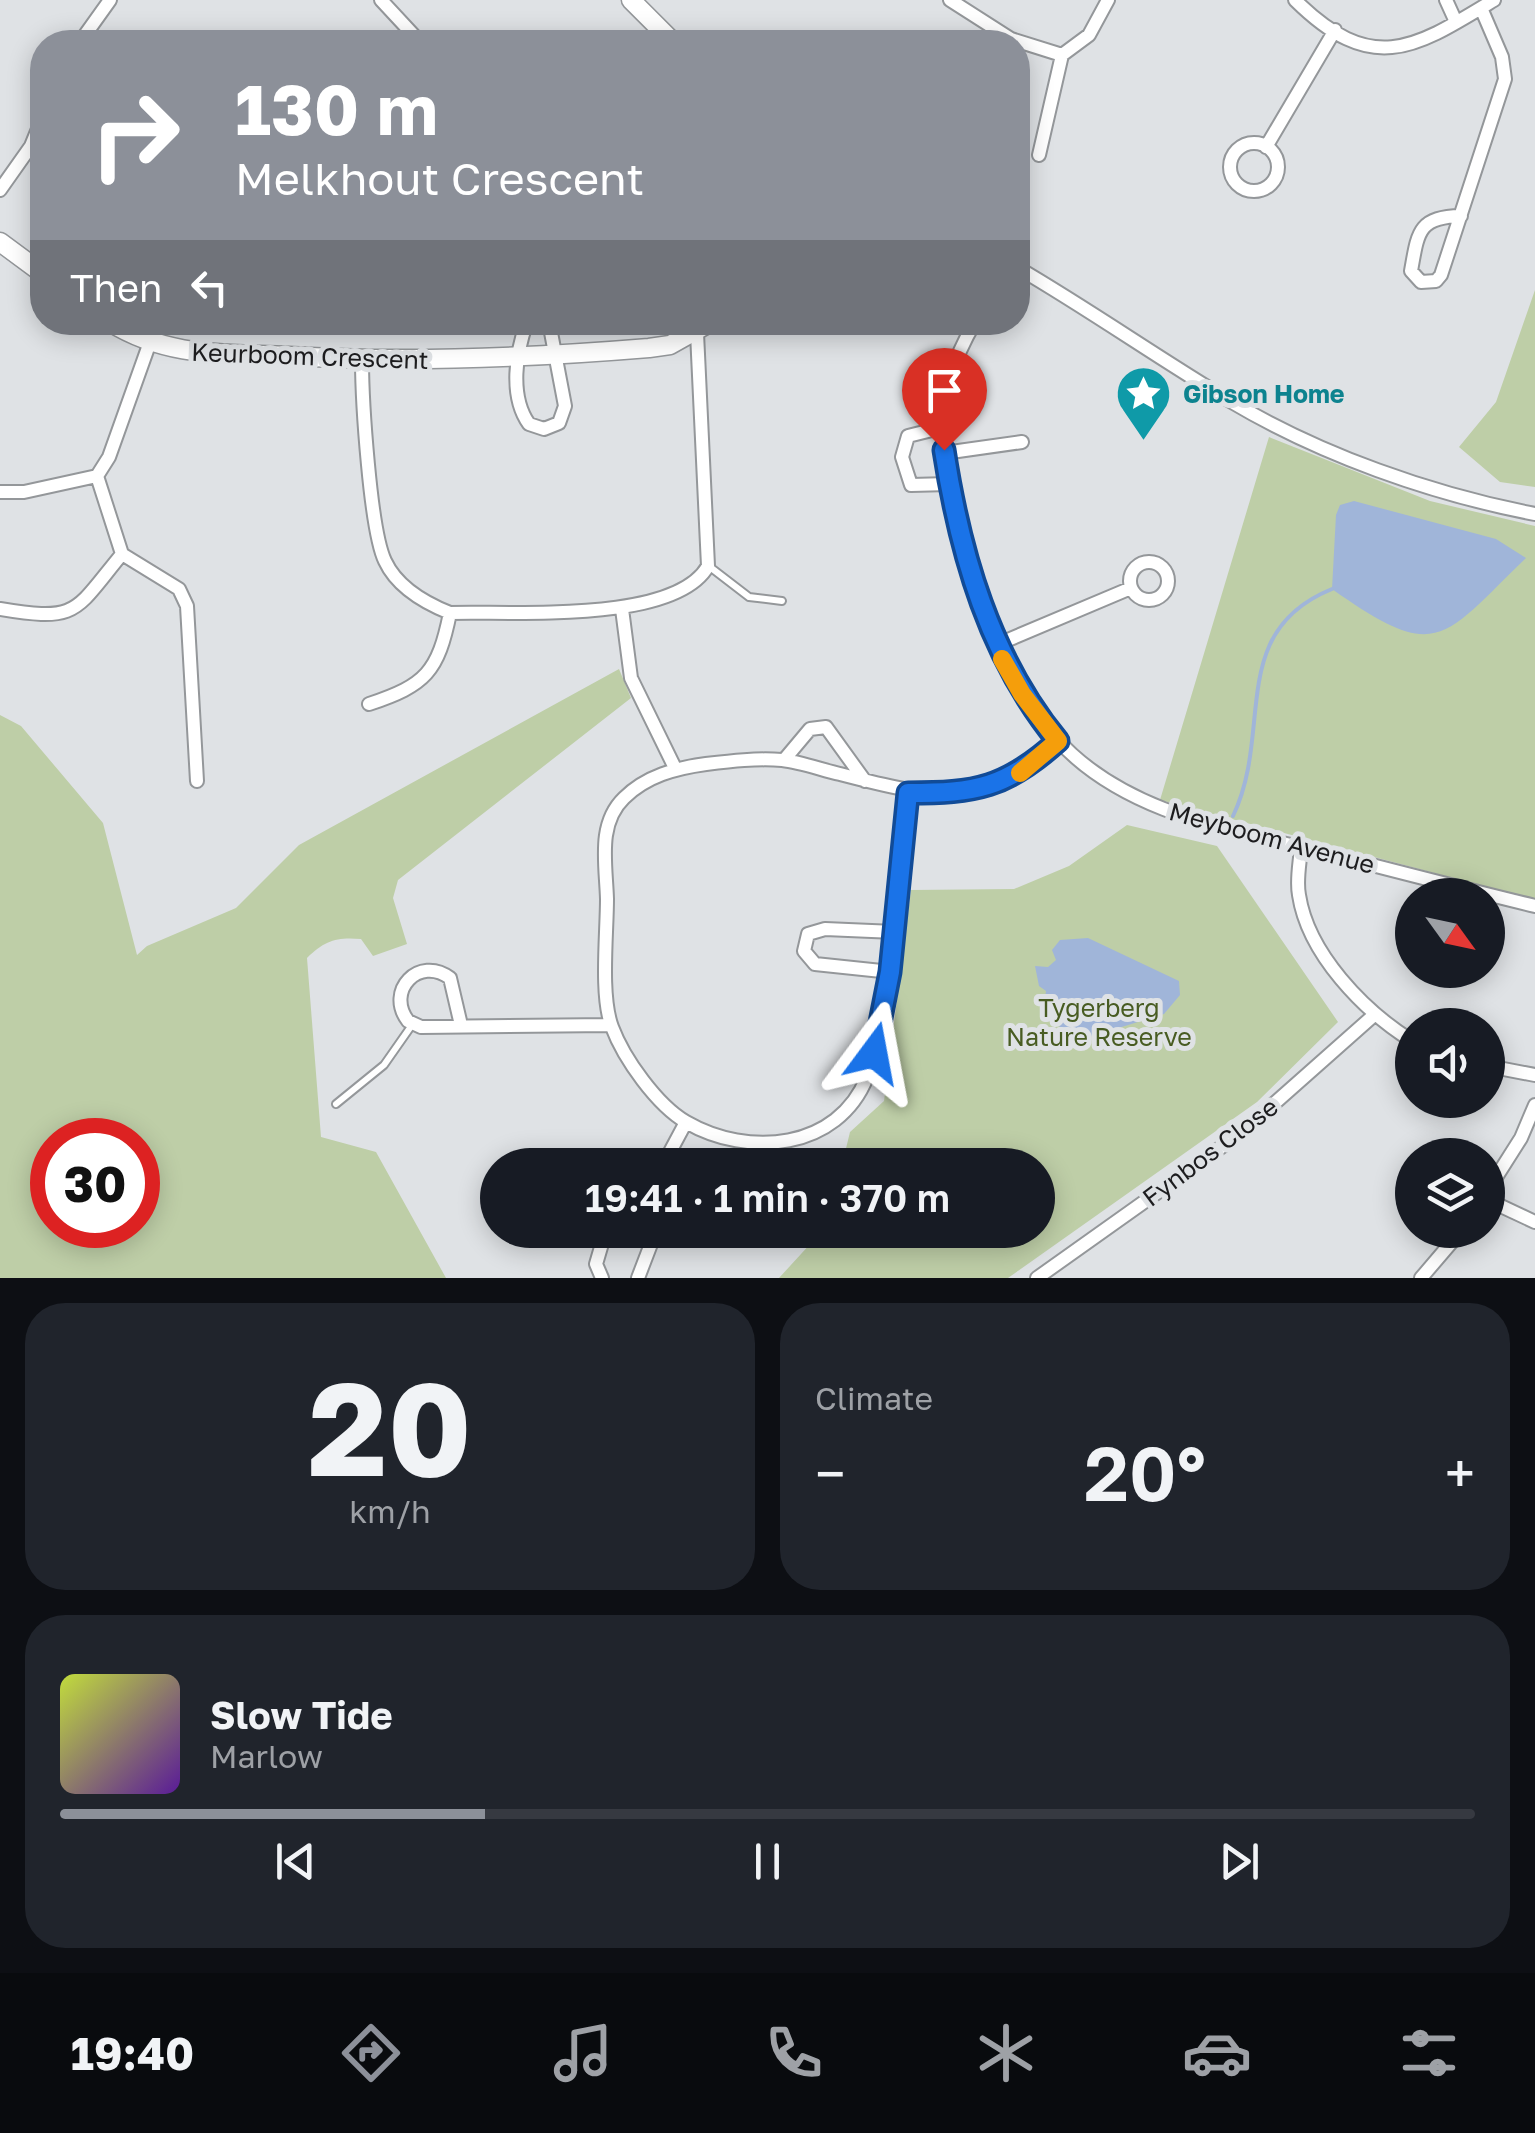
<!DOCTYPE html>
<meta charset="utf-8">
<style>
body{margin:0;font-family:"Golos Text",sans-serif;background:#20242c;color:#f1f3f6;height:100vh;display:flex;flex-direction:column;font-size:38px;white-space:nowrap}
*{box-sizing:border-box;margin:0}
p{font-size:32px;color:#9ea1a6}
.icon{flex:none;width:55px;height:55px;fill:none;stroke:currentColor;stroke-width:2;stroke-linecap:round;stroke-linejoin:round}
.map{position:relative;height:1278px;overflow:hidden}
.side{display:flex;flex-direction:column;gap:25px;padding:25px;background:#0d0f14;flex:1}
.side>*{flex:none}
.hud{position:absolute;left:30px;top:30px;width:1000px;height:305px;border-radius:40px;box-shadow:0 5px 25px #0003;background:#8c9099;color:#fff;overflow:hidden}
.needle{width:65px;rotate:123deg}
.buttons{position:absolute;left:1395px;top:878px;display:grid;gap:20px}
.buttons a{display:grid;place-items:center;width:110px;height:110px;border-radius:50%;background:#171b24;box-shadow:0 5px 25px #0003;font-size:50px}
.speed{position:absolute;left:30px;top:1118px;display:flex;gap:20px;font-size:50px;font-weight:700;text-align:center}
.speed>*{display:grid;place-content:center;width:130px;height:130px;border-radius:50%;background:#171b24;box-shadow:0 5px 25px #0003;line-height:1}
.speed .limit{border:15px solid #d22;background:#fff;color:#111}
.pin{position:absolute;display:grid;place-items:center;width:85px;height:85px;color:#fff;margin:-102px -42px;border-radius:50% 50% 50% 0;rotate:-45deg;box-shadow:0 0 10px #0007}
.pin .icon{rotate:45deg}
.me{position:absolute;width:110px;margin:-55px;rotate:13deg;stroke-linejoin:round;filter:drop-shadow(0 0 8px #0008)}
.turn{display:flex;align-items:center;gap:35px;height:210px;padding:0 40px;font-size:45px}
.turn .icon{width:130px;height:130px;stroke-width:2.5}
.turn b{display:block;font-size:70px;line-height:85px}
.then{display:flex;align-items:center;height:95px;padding:0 40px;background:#0003;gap:20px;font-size:38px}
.big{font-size:75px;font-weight:600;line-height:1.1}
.side .widget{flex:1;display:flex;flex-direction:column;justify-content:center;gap:15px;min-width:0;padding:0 35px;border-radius:40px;background:#20242c}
.side .dial{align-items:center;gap:0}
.dial b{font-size:130px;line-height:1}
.song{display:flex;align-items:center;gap:30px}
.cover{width:120px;height:120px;border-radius:15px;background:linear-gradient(135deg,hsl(70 70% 55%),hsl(270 70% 35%))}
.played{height:10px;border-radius:5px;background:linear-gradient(90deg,#8c9099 30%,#363941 30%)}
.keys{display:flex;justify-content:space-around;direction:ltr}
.heat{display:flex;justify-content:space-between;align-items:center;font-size:55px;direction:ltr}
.side .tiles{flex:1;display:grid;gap:25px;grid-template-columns:1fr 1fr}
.widget:last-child{grid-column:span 2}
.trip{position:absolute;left:480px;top:1148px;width:575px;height:100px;border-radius:50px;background:#171b24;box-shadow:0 5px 25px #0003;font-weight:600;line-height:100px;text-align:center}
.menu{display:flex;height:160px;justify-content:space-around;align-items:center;background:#090b0e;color:#9ea1a6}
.menu .icon{width:70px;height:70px}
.menu .current{color:#8c9099}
.menu b{font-size:45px;color:#f1f3f6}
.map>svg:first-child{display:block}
</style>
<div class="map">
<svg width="1535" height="1278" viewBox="0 0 1535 1278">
<rect width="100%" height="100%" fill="#dfe2e5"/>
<path fill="#becea7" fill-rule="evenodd" d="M1535,290v197l-35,-5 -41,-35 37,-45z
M1269,437l161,64 105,25v374l-375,-100z
M619,669l12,29 -233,182 -5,18 14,46 -34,12 -12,-17c-24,-2 -36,1 -54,19l14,179 55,15 70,126h-446v-563l21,11 82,97 34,132 10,-9 89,-38 63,-63zM138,1140v85h-86v-85z
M1127,825l90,21 121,176 -81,80 -249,176h-229l44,-48h215v-65h-196l8,-33 34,-31 27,-211 103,-1 55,-23z"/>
<path fill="#a0b5d9" d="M1354,501l142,38 30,19c-85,82 -88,106 -194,31l4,-74 4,-10z
M1088,938l91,43 1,14 -16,19 -75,23 -18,11 -26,-49 1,-8 -7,-5 -4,-20 13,1 8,-7 -4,-10 8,-10z"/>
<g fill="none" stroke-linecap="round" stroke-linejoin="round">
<path stroke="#a0b5d9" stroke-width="4" d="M1233,816c41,-85 -7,-184 99,-227"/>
<defs>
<path id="lane" d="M710,567l39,30 33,4
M336,1104l48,-39 28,-40"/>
<path id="street" d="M381,0l39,42
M950,0l61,39 51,16 27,-20 19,-35
M1295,0c78,77 120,48 199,0
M1446,0l10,22
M80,42l30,-42
M1230 167a24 24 0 1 1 48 0a24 24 0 1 1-48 0Z
M1266,147l69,-117
M1039,155l23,-100
M0,190l31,-44 11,-27
M1461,216c-43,1 -43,16 -50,55l10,11 15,-1 5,-6 64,-196 -3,-22 -21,-49
M1018,268c72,42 140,90 212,133 91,54 201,93 305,113
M527,322c-11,30 -18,74 2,102l15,5 15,-6 6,-17 -16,-84
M975,322c-47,80 -34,133 -11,218 20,73 40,139 91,197 69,79 186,95 282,119 66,17 132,34 198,50
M362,360c0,39 8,170 23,201 12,26 40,42 65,52 63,-2 225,11 258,-47l-11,-233
M940,428l-32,8 -6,21 9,28 38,-1
M944,453l78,-11
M97,476l25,78
M0,492h24l73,-16 12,-19 41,-115
M122,554l57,35 8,17 10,175
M1130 581a19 19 0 1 1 38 0a19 19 0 1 1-38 0Z
M0,609c79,13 74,3 122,-55
M622,609l9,69 44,90
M996,645l135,-57
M369,704c57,-19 69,-32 81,-91
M784,760l26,-31 16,-2 39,54
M908,793c-9,92 -6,197 -41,284 -29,73 -119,81 -181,45 -29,-17 -62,-63 -74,-95 -12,-31 -5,-93 -5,-128 -1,-35 -10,-75 17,-101 22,-22 52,-30 82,-34 25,-3 51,-6 76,-4 19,2 40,10 58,14 92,24 142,36 218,-33
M1301,847c-1,16 -5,33 -2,48 9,59 65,116 113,146
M891,972l-76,-8 -11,-13 4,-17 17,-5 70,3
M461,1025l-11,-47c-31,-23 -65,13 -42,43l13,6 190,-2
M1488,1066l47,9
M663,1165l23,-43
M1488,1190l33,-52 14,-33
M1488,1200l47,22
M602,1278l-6,-14 10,-34
M638,1278l13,-34 -4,-14
M1037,1278l204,-145 132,-117
M1421,1278l41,-48"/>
<path id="secondary" d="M631,0l42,42
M0,242l42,31
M110,322c58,36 115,31 179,34 121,7 239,2 360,-8l21,-3 41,-23"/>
</defs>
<use href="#lane" stroke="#94979a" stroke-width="10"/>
<use href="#street" stroke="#94979a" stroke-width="16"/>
<use href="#secondary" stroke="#94979a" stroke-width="21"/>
<use href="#lane" stroke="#fff" stroke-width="6"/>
<use href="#street" stroke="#fff" stroke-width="12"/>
<use href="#secondary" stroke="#fff" stroke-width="18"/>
</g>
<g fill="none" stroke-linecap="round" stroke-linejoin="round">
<defs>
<path id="route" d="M874,1053l16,-81 18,-179c68,0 98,-5 150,-52 -68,-83 -98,-187 -114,-291"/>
</defs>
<use href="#route" stroke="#114b97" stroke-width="25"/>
<use href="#route" stroke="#1a73e8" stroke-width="18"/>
<path stroke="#f59e0b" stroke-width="18" d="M1002,659l20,35 36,47 -38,32"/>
</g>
<defs>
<symbol id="sight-pin" viewBox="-11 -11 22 30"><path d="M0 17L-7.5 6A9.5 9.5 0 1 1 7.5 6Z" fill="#0f9aa8" stroke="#dfe2e5"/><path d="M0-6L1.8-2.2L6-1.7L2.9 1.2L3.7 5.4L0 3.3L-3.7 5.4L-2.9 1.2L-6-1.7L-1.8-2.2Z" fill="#fff"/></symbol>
</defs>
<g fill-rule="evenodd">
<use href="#sight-pin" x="1112" y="362" width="63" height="86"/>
</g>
<g text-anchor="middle" stroke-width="10" stroke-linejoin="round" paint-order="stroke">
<g font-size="25" fill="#1d1d1f" stroke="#dfe2e5">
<text transform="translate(310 356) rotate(2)" y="9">Keurboom Crescent</text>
<text transform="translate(1272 838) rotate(15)" y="9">Meyboom Avenue</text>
<text transform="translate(1210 1152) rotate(-37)" y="9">Fynbos Close</text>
</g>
<g font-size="25" font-weight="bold" fill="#0d838f" stroke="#dfe2e5" text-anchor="start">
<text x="1183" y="403">Gibson Home</text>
</g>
<g font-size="25" fill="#485c22" stroke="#dfe2e5">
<text x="1099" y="1017">Tygerberg<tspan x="1099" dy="29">Nature Reserve</tspan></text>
</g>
</g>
</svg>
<div class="buttons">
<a><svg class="needle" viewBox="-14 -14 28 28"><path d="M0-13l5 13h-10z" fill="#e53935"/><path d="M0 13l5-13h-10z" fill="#9ea1a6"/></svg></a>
<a><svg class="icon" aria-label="sound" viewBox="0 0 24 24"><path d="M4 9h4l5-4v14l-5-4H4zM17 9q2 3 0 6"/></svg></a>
<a><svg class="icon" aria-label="layers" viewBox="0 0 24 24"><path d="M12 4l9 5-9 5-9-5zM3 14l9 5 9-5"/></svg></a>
</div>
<div class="speed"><div class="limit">30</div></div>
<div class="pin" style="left:944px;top:450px;background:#d93025"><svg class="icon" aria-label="arrive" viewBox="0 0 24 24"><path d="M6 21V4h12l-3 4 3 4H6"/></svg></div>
<svg class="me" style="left:874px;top:1053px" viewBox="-20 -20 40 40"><path d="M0-17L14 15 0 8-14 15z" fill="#1a73e8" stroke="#fff" stroke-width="4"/></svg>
<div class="trip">19:41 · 1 min · 370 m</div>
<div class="hud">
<div class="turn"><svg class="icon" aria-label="right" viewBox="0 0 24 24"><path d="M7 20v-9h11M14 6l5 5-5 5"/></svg><div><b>130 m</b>Melkhout Crescent</div></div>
<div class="then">Then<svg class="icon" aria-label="left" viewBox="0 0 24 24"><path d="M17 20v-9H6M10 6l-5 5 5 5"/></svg></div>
</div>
</div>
<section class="side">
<div class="tiles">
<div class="widget dial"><b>20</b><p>km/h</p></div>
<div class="widget"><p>Climate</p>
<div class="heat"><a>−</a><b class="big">20°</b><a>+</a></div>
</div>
<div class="widget">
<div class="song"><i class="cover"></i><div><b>Slow Tide</b><p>Marlow</p></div></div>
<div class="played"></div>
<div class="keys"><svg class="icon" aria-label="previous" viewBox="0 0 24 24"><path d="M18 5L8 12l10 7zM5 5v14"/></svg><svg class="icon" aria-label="pause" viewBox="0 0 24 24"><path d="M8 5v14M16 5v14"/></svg><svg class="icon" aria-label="next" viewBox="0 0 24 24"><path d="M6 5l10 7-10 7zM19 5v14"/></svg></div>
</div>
</div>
</section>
<nav class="menu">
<b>19:40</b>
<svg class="icon current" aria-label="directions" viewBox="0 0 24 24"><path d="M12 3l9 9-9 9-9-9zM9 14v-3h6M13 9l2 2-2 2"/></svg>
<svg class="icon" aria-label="music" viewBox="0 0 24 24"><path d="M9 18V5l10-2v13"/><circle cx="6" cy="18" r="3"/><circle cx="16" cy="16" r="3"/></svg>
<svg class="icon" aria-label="phone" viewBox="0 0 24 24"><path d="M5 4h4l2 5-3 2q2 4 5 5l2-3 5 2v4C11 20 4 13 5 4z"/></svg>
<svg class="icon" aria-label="climate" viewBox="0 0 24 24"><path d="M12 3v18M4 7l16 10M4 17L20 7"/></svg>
<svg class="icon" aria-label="car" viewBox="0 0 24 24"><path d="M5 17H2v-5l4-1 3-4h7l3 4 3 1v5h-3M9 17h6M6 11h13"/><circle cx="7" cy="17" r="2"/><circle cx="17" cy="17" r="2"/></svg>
<svg class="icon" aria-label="filters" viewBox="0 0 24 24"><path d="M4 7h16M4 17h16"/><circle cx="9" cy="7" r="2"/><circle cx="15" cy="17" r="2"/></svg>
</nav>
